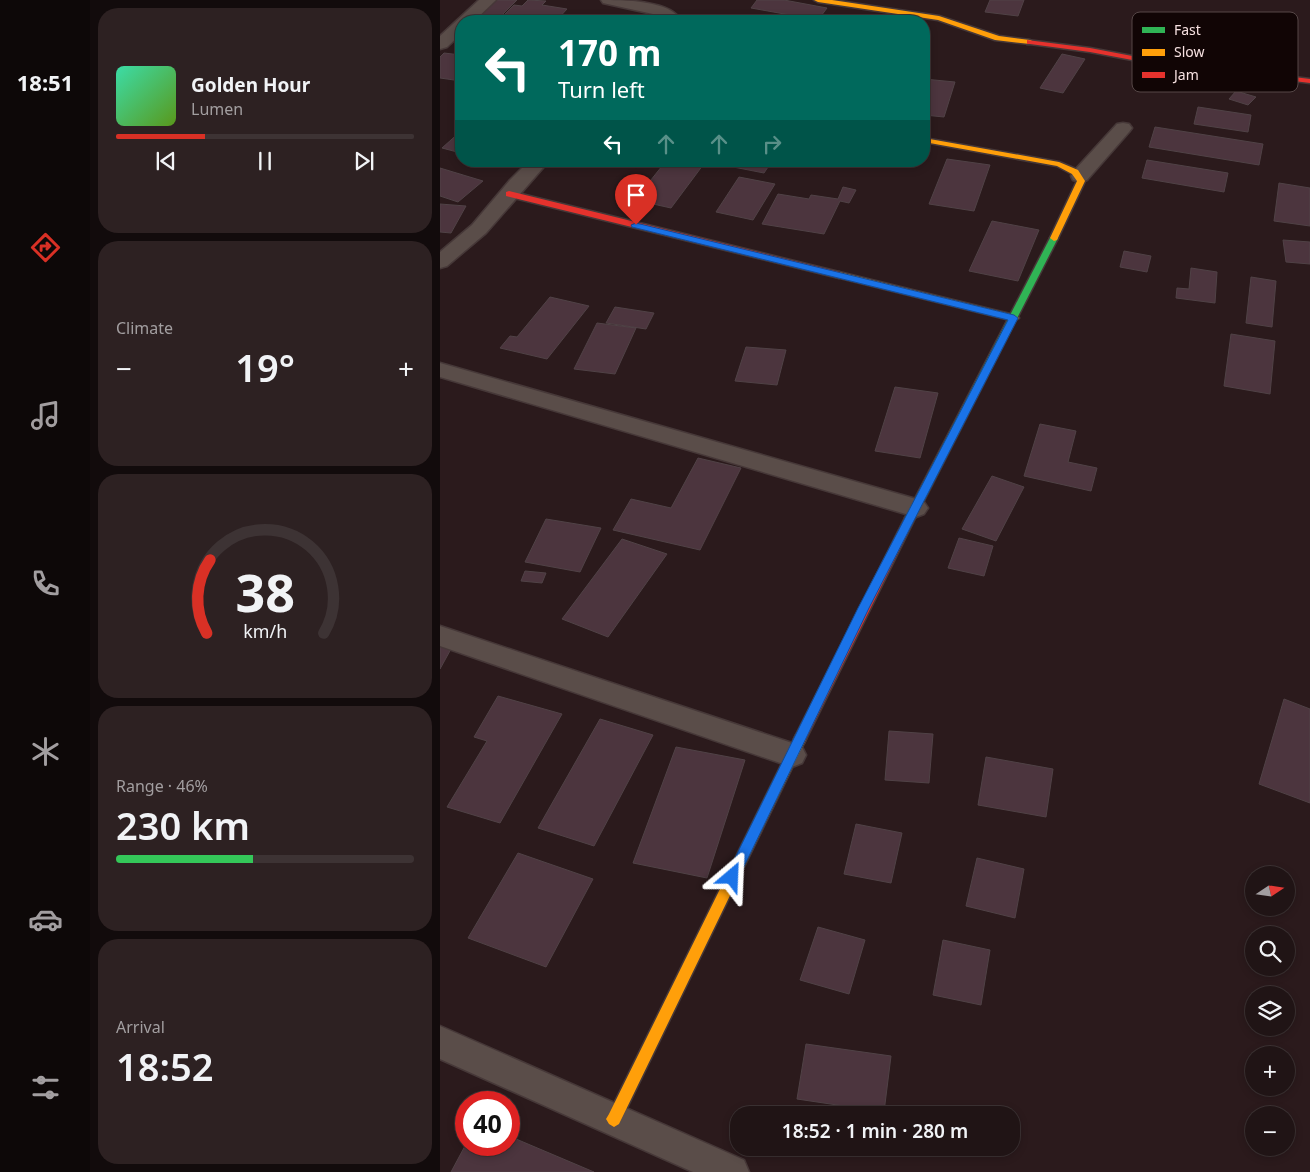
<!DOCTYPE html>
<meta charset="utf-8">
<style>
body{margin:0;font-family:"Noto Sans",sans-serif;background:#2d2122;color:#f1f3f6;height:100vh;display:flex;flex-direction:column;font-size:19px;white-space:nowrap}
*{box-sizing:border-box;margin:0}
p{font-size:16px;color:#a29ea0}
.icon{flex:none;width:28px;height:28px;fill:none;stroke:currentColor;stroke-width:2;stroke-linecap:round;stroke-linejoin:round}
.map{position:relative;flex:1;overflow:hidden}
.side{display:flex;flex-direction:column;gap:8px;padding:8px;background:#120b0c;width:350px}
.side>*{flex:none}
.banner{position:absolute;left:15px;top:15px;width:475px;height:152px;border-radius:20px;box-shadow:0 2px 8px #0003,0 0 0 1px #3d3334;background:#00695c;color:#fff;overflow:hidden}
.needle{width:32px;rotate:77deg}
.buttons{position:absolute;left:805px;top:866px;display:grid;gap:10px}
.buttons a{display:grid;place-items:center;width:50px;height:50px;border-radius:50%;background:#201415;box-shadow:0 2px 8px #0003,0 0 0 1px #3d3334;font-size:25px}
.speed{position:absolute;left:15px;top:1091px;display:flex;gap:10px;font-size:25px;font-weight:700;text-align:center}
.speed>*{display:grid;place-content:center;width:65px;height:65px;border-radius:50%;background:#201415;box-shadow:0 2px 8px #0003,0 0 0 1px #3d3334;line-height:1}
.speed .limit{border:8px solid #d22;background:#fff;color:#111}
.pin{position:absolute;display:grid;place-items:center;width:42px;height:42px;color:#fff;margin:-51px -21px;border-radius:50% 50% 50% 0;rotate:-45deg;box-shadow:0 0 5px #0007}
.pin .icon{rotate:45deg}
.me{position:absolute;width:55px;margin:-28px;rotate:26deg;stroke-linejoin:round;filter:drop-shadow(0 0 4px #0008)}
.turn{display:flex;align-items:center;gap:18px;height:105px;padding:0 20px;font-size:22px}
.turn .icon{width:65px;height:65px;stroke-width:2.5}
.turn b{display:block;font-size:35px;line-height:42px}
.lanes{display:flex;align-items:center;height:48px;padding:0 20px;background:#0003;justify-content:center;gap:25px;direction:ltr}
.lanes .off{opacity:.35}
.big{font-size:38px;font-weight:600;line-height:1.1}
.side .widget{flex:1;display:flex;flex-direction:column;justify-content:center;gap:8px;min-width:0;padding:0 18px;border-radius:20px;background:#2d2122}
.side .dial{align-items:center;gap:0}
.dial svg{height:130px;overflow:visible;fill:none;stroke:#3d3334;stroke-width:7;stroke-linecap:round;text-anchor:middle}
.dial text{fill:#f1f3f6;stroke:none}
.song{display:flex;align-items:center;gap:15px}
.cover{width:60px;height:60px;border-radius:8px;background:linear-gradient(135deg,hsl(160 70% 55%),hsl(90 70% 35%))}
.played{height:5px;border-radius:2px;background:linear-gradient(90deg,#d93025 30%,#3d3334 30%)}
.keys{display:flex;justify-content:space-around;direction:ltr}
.heat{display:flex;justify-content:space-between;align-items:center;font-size:28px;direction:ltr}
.charge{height:8px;border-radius:4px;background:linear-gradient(90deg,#34c759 46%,#3d3334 0)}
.trip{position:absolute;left:290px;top:1106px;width:290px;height:50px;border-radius:20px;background:#201415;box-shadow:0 2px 8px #0003,0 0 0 1px #3d3334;font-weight:600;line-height:50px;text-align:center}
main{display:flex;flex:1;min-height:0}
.dock{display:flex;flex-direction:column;width:90px;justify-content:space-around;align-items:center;background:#0d0808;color:#a29ea0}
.dock .icon{width:35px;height:35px}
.dock .selected{color:#d93025}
.dock b{font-size:22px;color:#f1f3f6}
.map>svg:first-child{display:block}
</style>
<main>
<nav class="dock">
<b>18:51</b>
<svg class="icon selected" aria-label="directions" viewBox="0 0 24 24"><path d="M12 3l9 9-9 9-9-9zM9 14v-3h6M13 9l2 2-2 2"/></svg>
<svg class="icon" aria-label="music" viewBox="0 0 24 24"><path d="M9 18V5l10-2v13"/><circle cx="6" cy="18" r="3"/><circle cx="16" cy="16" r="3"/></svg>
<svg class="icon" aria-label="phone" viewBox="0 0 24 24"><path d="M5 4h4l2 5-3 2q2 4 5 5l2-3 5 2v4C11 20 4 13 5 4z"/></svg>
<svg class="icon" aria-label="climate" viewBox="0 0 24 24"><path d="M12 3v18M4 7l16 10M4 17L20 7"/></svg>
<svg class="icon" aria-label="car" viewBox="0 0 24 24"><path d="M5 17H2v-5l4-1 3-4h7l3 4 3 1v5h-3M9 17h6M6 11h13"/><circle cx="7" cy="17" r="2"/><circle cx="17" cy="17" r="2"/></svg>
<svg class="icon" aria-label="filters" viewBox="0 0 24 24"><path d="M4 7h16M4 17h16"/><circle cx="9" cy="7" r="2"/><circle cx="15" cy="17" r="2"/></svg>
</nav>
<section class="side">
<div class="widget">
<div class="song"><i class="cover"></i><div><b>Golden Hour</b><p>Lumen</p></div></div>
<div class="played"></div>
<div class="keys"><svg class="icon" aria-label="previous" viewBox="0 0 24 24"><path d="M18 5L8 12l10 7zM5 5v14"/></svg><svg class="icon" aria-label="pause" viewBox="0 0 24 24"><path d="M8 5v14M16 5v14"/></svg><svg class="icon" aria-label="next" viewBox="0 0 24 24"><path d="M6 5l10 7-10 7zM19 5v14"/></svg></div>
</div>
<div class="widget"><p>Climate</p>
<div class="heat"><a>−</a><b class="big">19°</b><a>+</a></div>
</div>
<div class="widget dial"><svg viewBox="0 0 100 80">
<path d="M14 69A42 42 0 1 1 86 69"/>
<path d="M14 69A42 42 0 0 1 16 24" stroke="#d93025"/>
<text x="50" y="56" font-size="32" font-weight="700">38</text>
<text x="50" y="72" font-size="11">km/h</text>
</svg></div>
<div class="widget"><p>Range · 46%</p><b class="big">230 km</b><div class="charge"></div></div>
<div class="widget"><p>Arrival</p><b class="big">18:52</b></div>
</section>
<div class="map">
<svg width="870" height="1172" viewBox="0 0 870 1172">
<rect width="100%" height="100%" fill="#2b1a1c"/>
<path fill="#4c353e" stroke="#504246" d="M55,0h22l-17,17 -19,-3z
M88,0l18,1 -4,4 25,4 -11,12h-33l-22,-3 13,-13 8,1z
M317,0h27l43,8 -9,12 -67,-12z
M550,0h34l-6,16 -33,-4z
M134,15l33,6h-39z
M279,17l42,4h-44z
M4,53l17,2v26l-21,-3v-21z
M622,54l23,5 -22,34 -23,-5z
M484,79l31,3 -11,35 -20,-2z
M796,91l20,6 -8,8 -19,-6z
M758,107l53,8 -3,17 -54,-8z
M715,127l108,17 -4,21 -110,-18z
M21,131v22l-19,-5z
M507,159l43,6 -16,46 -45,-7z
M707,160l81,13 -4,19 -82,-14z
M226,161h40l-35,47 -36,-8z
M286,161h46l-8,12 -41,-8z
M0,168l43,13 -25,21 -18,-6z
M299,177l36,7 -22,36 -37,-8z
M839,183l31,5v38l-36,-5z
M403,187l13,3 -7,13 -9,-2 -16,33 -62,-10 16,-30 31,5 2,-4 27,4z
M0,204l26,2 -15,27 -11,-1z
M552,221l47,9 -21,51 -49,-10z
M843,240l27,2v22l-24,-2z
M684,251l27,5 -4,16 -27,-5z
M751,268l26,4 -2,31 -39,-5 1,-10 12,1z
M811,277l25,4 -4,46 -26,-4z
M110,297l39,9 -42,53 -47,-11 10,-12 7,1z
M175,307l39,6 -8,16 -40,-6z
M157,323l39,5 -21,46 -41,-5z
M791,334l44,7 -5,53 -46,-8z
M306,347l40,3 -9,35 -42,-4z
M455,387l43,6 -18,65 -45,-7z
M600,424l36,7 -8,31 29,6 -6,23 -67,-15z
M258,458l43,10 -41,82 -87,-20 18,-31 40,9z
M552,476l32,11 -28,54 -34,-12z
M106,519l55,9 -21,44 -55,-10z
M519,538l34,8 -9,30 -36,-8z
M182,539l45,15 -59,83 -46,-18z
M85,571l21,2 -4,10 -21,-2z
M0,647l11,2 -11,20z
M58,696l64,18 -62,109 -53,-16 40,-66 -13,-4z
M844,699l26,10v94l-51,-19z
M160,719l53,16 -59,111 -56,-18z
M449,731l44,3 -4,49 -44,-3z
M236,747l69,13 -38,118 -74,-15z
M546,757l67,12 -7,48 -68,-12z
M416,824l46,9 -11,50 -47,-9z
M78,853l75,26 -47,88 -78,-29z
M537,858l47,11 -9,49 -49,-12z
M378,927l47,13 -16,54 -49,-14z
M503,940l47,10 -9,55 -48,-10z
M366,1044l85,12 -7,56 -87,-13z
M69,1136l85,36h-143l15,-28 43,1z"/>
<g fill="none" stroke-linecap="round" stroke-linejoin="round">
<defs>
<path id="street" d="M39,0h17l-22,21h-13v13l-14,13 -7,2v-13z
M161,0c21,0 71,0 80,21h-16l-1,-2 -11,-5 -50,-11z
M683,123l6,1 3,4 -3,4 -42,48 -7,2 -7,-2 -2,-4 2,-4 44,-48z
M89,161h20l-63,72 -39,33 -7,2v-16l32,-27 38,-45z
M0,363l476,136 8,3 4,6 -4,6 -8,3 -476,-140z
M0,626l352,117 10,4 4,8 -4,8 -10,4 -352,-121z
M0,1026l304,134 5,12h-56l-253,-113z"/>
<path id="fast" d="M614,235l4,3 -143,280 -5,4 -4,-1 -1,-3 145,-280z"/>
<path id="slow" d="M374,0h18l107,16 60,20 31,4 4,2 -4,2 -35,-4 -57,-20 -120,-18z
M484,138l135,24 19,8 7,11 -28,59 -3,1 -4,-3 27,-57 -5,-7 -15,-8 -133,-24z
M399,272l175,43 5,3 -5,3 -178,-44 -2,-2z
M360,734l4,1 2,4 -187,385 -5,3 -5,-3 -3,-5 3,-5 187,-379z"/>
<path id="jam" d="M587,40l63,8 58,11 162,20v4l-162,-20 -58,-11 -60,-8h-3z
M69,191l330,81 5,3 -5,3 -333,-82v-4z
M470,514l5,4 -111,225 -4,1 -4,-1 -2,-4 2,-4 109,-217z"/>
</defs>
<use href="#street" stroke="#463838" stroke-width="3"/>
<use href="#fast" stroke="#463838" stroke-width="3"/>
<use href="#slow" stroke="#463838" stroke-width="3"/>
<use href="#jam" stroke="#463838" stroke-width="3"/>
<use href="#street" fill="#5a4d49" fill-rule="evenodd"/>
<use href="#fast" fill="#30b455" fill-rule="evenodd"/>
<use href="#slow" fill="#ff9f0a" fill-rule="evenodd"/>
<use href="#jam" fill="#e5322d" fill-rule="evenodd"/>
</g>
<path fill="#1a73e8" stroke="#114b97" d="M196,223l378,92 4,3 -149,290 -132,273 -5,2 -4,-2 -2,-4 2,-5 130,-264 150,-288 -376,-93 -1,-2z"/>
<rect x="692" y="12" width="166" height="80" rx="8" fill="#110505" stroke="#564747" stroke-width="1"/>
<rect x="702" y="27" width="23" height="6" fill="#30b455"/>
<rect x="702" y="49" width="23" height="7" fill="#ff9f0a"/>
<rect x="702" y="72" width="23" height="6" fill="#e5322d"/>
<g font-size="14" fill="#f7e1e1">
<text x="734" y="35">Fast</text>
<text x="734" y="57">Slow</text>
<text x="734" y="80">Jam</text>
</g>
</svg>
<div class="buttons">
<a><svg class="needle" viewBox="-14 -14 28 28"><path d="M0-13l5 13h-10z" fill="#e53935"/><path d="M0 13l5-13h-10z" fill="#a29ea0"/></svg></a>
<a><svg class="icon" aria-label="search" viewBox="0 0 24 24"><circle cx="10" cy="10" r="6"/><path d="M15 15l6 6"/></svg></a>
<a><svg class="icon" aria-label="layers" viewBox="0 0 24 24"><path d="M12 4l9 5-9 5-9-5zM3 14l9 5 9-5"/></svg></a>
<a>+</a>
<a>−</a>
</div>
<div class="speed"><div class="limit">40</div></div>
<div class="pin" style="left:196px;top:225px;background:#d93025"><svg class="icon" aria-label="arrive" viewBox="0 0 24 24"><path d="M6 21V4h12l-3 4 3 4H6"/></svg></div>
<svg class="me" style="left:292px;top:877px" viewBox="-20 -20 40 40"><path d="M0-17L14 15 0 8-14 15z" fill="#1a73e8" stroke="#fff" stroke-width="4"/></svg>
<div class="trip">18:52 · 1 min · 280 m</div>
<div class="banner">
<div class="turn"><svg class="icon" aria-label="left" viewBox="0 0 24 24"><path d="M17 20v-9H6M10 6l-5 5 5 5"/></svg><div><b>170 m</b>Turn left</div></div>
<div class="lanes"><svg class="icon" aria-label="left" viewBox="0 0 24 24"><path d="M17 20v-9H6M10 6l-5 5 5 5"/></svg><svg class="icon off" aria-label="ahead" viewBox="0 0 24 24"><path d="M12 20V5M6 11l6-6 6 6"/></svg><svg class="icon off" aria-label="ahead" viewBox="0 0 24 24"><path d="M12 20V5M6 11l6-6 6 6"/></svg><svg class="icon off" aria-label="right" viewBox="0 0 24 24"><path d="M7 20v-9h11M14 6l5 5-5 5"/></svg></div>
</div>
</div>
</main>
